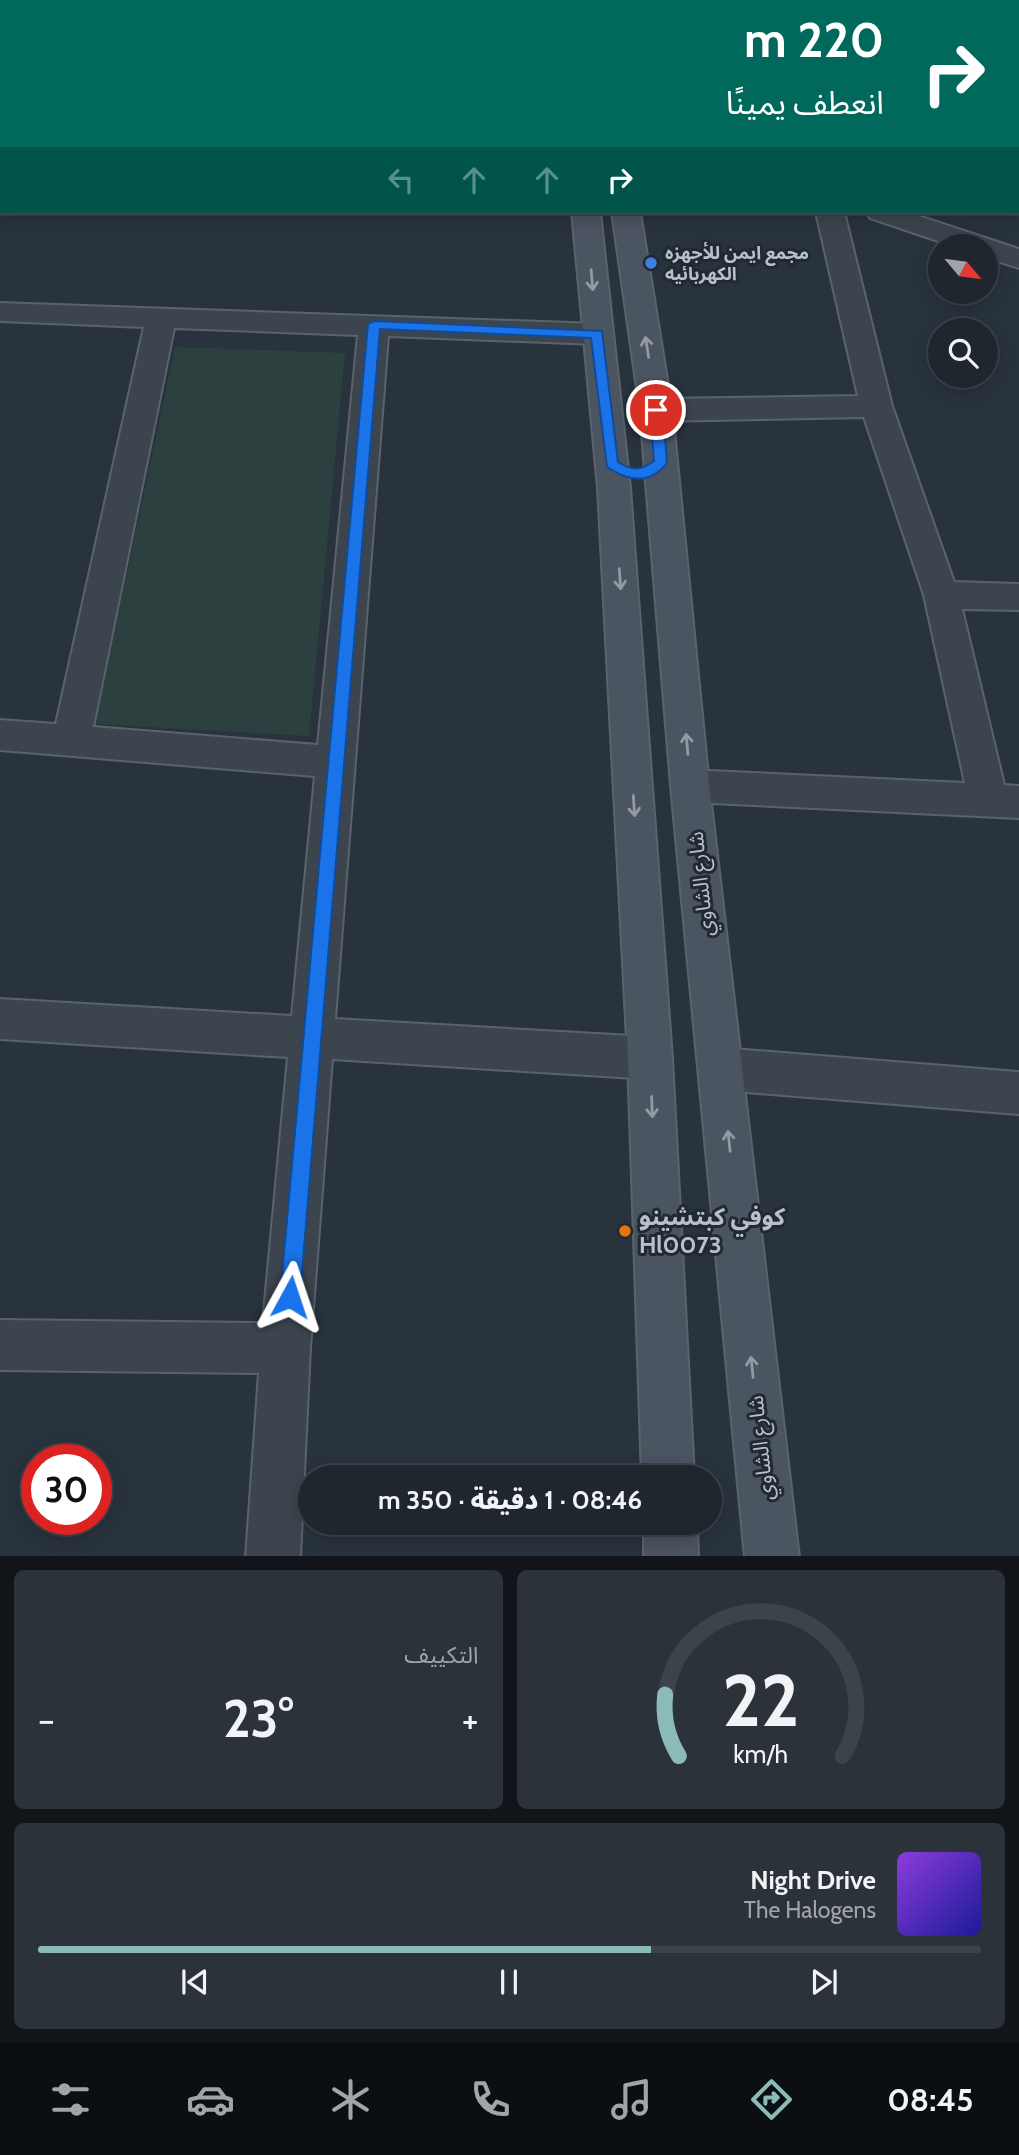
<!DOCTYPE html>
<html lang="ar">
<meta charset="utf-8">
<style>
body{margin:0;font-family:Cabin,"Noto Sans Arabic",sans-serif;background:#2c323a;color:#f1f3f6;direction:rtl;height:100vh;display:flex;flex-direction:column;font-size:26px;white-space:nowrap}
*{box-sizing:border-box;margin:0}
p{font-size:23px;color:#a1a5aa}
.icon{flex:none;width:38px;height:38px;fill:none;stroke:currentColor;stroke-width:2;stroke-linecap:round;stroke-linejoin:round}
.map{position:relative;height:1556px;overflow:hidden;direction:ltr}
.side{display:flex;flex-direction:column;gap:14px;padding:14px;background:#111519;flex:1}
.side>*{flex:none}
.guide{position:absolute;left:0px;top:0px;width:1020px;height:214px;box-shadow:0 4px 18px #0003,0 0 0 2px #3c434a;direction:rtl;background:#00695c;color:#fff;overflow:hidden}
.needle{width:46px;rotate:119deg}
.fabs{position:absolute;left:928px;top:234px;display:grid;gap:14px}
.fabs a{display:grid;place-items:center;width:70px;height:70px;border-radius:50%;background:#1f262e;box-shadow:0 4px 18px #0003,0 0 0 2px #3c434a;font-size:35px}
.speed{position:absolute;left:21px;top:1444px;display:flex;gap:14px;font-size:35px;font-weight:700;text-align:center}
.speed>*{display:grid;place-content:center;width:91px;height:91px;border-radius:50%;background:#1f262e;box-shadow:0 4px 18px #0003,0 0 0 2px #3c434a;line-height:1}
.speed .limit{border:10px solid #d22;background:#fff;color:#111}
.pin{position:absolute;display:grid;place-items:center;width:60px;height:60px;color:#fff;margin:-30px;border:4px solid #fff;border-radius:50%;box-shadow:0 2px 7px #0007}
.me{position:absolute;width:77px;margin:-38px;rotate:5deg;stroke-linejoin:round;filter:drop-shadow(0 0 5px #0008)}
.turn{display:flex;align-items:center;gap:24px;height:147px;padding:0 21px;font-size:32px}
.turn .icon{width:91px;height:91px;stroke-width:2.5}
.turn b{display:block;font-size:49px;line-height:60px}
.lanes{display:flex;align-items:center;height:66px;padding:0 21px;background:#0003;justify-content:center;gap:35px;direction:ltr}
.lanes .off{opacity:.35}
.big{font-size:52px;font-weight:800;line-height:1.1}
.side .card{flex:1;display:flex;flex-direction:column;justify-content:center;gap:10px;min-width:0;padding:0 24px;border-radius:10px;background:#2c323a}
.side .dial{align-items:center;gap:0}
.dial svg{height:182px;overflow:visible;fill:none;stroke:#3c434a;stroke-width:7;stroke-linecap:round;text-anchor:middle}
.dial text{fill:#f1f3f6;stroke:none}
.song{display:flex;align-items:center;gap:21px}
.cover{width:84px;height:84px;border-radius:10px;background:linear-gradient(135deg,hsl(270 70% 55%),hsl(240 70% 35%))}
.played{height:7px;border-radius:4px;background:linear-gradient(90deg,#8bbbb9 65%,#3c434a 65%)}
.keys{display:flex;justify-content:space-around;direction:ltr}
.heat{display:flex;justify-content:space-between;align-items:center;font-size:38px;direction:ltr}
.side .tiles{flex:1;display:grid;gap:14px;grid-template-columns:1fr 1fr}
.card:last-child{grid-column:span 2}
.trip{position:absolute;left:298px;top:1465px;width:424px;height:70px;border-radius:35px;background:#1f262e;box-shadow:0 4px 18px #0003,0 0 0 2px #3c434a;font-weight:800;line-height:70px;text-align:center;direction:rtl}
.tabs{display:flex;height:112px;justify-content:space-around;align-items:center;background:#0c0f12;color:#a1a5aa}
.tabs .icon{width:49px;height:49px}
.tabs .current{color:#8bbbb9}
.tabs b{font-size:32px;color:#f1f3f6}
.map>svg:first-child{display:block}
</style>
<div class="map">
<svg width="1019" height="1557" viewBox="0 0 1019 1557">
<rect width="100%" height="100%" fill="#29333e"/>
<path fill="#2c4040" d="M175,347l170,6 -36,383 -214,-12z"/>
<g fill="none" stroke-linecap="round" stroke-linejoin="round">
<defs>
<path id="street" d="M47,0h24l-26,2z
M162,0h24l-26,2z
M0,63h2v14h-2z
M0,173h2v16h-2z
M816,212h28l48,194 62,176 65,2v26l-57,-1 42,176 15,1v32l-329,-16 -14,-5 -5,-11 5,-11 14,-5 275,13 -41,-188 -60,-178 -208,4 -11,-4 -5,-7 5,-7 11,-4 202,-3z
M866,212h40l113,37v19l-34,-11v-10h-29l-86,-29z
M0,303l597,21 11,3 4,7 -4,7 -11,3 -209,-8 -53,683 315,18 16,6 6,15 -6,15 -16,6 -318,-20 -22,289 -10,209h-54l13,-184 -259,-3v-50l263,3 25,-266 -288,-18v-40l292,17 23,-240 -315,-26v-30l56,4 88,-397 -144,-6zM174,328l184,7 -40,410 -225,-18z
M721,1048l298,24v42l-298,-24 -16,-6 -6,-15 6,-15z"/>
<path id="secondary" d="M572,212h28l30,276 42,570 22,419h-52l-14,-419 -30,-570z
M612,212h28l32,198 37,376 90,771h-54l-74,-771 -31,-376z
M644,1522h53l1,35h-54z"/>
<path id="primary" d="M461,0h28l2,2h-28z
M521,0h28l2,2h-28z
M651,0h24l-26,2z
M745,0h29l2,2h-29z
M1018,96h1v16l-1,-1z
M1018,150h1v16h-1z"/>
</defs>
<use href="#street" stroke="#5a636c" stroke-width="4"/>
<use href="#secondary" stroke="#5a636c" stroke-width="4"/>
<use href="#primary" stroke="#464e57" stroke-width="4"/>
<use href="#street" fill="#3c454e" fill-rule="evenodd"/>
<use href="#secondary" fill="#4b5461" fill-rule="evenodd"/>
<use href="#primary" fill="#5b646e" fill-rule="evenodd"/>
<defs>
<path id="primary-bridge" d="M637,0l7,2"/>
</defs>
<use href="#primary-bridge" stroke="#464e57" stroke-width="30" stroke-linecap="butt"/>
<use href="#primary-bridge" stroke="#5b646e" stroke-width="27"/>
</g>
<defs><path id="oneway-shaft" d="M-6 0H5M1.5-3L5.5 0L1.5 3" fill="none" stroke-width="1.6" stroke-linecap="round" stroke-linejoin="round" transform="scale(1.75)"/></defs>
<g stroke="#929aa5">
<use href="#oneway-shaft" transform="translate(592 280) rotate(85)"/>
<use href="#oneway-shaft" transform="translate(647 347) rotate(-99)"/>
<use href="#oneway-shaft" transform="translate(620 579) rotate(86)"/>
<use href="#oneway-shaft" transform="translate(687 744) rotate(-95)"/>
<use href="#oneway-shaft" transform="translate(634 806) rotate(86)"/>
<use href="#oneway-shaft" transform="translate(652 1107) rotate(88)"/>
<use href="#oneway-shaft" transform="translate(729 1141) rotate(-96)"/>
<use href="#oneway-shaft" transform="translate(752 1367) rotate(-96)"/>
</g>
<path fill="#1a73e8" stroke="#114b97" stroke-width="2" d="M374,321l228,10 16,131c14,9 22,9 36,-1l-4,-51 6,-5 7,5 4,53c-17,22 -39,18 -60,4l-16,-129 -211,-9 -80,968 -3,7 -7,3 -7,-3 -3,-7 88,-973z"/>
<circle fill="#3f7fe0" stroke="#212a33" stroke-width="2.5" cx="651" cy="263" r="7"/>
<circle fill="#e8710a" stroke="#212a33" stroke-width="2.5" cx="625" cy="1231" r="7"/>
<g text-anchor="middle" stroke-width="6" stroke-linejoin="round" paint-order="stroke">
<g font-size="18" font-weight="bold" fill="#b9c0c9" stroke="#212a33" text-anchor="start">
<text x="665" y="259">مجمع ايمن للأجهزه<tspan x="665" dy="21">الكهربائيه</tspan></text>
</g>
<g font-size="21" fill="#b9c0c9" stroke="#212a33">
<text transform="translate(701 884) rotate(-96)" y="7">شارع الشاوي</text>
<text transform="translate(761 1448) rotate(-96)" y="7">شارع الشاوي</text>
</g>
<g font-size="24" font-weight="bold" fill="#b9c0c9" stroke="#212a33" text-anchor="start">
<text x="639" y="1225">كوفي كبتشينو<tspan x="639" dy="28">Hl0073</tspan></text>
</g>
</g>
</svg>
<div class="fabs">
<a><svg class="needle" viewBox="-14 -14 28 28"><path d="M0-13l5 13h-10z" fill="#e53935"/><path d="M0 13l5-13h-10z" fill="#a1a5aa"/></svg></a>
<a><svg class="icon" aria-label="search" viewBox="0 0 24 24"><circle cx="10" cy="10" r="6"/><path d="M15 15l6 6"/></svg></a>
</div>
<div class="speed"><div class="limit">30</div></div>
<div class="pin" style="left:656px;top:410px;background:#d93025"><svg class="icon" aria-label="arrive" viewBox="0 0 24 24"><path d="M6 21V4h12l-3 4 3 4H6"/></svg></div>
<svg class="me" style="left:290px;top:1297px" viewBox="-20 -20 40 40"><path d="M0-17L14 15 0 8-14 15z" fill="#1a73e8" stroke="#fff" stroke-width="4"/></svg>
<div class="trip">08:46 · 1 دقيقة · 350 m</div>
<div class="guide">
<div class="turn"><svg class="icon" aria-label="right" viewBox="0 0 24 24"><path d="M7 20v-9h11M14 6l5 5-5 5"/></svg><div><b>220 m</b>انعطف يمينًا</div></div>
<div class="lanes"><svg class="icon off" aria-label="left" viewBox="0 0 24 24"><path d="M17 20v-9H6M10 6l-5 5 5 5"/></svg><svg class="icon off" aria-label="ahead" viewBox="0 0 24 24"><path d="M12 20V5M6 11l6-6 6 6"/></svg><svg class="icon off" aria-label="ahead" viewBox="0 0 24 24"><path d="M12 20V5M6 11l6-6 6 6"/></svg><svg class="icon" aria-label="right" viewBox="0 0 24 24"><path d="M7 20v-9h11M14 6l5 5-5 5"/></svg></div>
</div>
</div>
<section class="side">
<div class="tiles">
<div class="card dial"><svg viewBox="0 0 100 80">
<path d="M14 69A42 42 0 1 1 86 69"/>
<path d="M14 69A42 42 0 0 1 8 42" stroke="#8bbbb9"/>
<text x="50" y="56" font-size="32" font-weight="700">22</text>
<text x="50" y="72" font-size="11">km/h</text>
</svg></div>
<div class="card"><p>التكييف</p>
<div class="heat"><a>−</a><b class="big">23°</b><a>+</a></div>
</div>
<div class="card">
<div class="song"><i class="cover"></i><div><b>Night Drive</b><p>The Halogens</p></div></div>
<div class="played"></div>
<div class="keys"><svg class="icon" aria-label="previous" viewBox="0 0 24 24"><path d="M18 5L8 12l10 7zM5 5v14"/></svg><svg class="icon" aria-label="pause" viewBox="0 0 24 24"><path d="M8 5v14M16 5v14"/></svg><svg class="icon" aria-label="next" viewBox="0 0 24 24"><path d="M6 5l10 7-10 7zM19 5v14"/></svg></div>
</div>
</div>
</section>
<nav class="tabs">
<b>08:45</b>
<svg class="icon current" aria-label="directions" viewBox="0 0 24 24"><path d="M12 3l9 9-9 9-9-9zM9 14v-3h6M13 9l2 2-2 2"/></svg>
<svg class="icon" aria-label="music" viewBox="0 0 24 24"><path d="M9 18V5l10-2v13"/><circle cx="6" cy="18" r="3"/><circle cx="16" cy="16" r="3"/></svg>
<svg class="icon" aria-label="phone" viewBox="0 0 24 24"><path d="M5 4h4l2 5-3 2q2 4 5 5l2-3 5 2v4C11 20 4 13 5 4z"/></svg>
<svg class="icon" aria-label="climate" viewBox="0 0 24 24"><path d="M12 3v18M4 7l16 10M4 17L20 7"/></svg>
<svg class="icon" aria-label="car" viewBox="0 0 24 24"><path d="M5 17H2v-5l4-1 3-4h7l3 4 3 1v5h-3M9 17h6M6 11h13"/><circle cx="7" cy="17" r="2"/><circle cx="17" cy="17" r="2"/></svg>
<svg class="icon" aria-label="filters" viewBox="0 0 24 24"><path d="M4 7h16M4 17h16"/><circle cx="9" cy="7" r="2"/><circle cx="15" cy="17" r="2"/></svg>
</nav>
